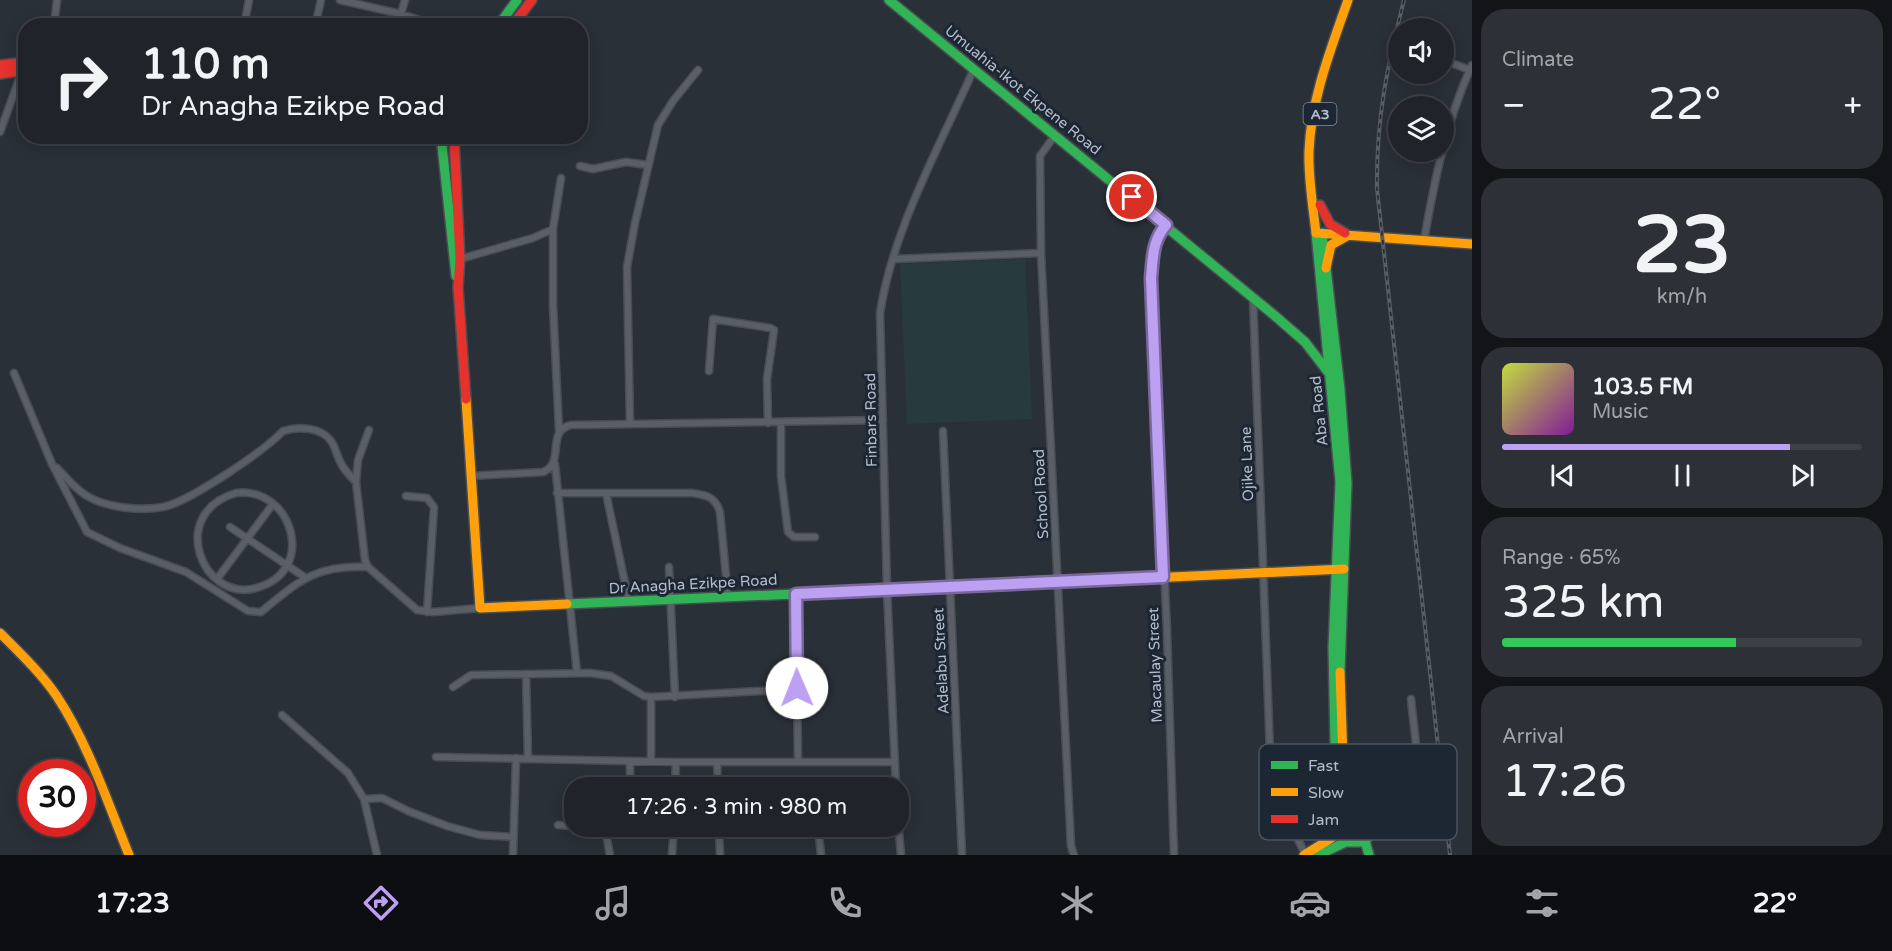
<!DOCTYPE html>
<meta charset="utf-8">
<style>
body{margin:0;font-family:"Varela Round",sans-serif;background:#2d3036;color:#f1f3f6;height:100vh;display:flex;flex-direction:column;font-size:22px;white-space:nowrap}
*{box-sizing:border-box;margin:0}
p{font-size:20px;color:#a2a4a8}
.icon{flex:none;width:33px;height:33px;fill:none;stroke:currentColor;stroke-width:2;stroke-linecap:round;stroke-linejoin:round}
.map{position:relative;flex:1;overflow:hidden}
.details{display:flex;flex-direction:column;gap:9px;padding:9px;background:#121417;width:420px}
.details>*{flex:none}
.banner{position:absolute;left:18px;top:18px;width:570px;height:126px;border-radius:24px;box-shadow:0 3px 15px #0003,0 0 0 2px #3d4147;background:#20242a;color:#f1f3f6;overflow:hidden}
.fabs{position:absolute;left:1388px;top:18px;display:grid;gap:12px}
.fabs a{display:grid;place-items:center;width:66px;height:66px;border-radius:50%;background:#20242a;box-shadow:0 3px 15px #0003,0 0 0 2px #3d4147;font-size:30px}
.speed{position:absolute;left:18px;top:759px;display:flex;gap:12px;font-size:30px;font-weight:700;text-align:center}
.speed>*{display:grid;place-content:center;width:78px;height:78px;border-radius:50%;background:#20242a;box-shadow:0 3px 15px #0003,0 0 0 2px #3d4147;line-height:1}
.speed .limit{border:9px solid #d22;background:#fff;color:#111}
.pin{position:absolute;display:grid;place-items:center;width:51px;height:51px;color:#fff;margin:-26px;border:3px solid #fff;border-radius:50%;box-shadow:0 2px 6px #0007}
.me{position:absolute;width:66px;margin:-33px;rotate:359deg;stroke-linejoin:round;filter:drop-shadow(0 0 4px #0008)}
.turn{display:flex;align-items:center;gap:21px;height:126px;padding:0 24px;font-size:27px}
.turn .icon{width:78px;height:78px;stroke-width:2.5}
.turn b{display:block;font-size:42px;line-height:51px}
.big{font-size:45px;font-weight:600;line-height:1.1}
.details .tile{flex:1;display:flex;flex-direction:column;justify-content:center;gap:9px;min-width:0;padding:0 21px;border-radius:24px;background:#2d3036}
.details .dial{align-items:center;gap:0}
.dial b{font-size:78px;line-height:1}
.song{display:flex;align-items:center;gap:18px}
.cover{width:72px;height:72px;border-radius:9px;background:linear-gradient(135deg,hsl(70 70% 55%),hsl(290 70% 35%))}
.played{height:6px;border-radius:3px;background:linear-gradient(90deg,#bca0f2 80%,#3d4147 80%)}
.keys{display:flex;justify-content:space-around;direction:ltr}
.heat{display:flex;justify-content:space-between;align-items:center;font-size:33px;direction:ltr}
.charge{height:9px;border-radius:4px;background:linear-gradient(90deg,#34c759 65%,#3d4147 0)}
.trip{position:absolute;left:564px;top:777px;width:345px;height:60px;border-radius:24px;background:#20242a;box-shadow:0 3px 15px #0003,0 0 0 2px #3d4147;font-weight:600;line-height:60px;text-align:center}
.tabs{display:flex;height:96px;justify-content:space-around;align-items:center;background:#0d0e11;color:#a2a4a8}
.tabs .icon{width:42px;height:42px}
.tabs .on{color:#bca0f2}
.tabs b{font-size:27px;color:#f1f3f6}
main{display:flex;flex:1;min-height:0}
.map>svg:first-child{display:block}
</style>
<main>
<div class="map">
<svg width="1472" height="855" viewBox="0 0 1472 855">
<rect width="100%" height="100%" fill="#2a3038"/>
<path fill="#273a3e" d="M1025,259l7,160 -125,5 -7,-160z"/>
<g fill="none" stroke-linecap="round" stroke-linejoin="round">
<defs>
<path id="street" d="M340,0l61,14 4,-14
M401,14l37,12
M54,26l3,-26
M244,26l5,-26
M315,26l6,-26
M1443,60l27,10
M0,132l22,-61
M1055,135l-15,21 1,97 30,593 3,9
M580,166l13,3 33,-7 22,3
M1166,225c-14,16 -14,33 -15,53l16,352 7,225
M553,229v76l6,125
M1424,241c10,-59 23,-122 48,-176
M460,259l73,-21 20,-9 8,-51
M894,259l147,-6
M1253,298l18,481 4,13 30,62
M709,371l4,-52 57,9 4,2 -7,49 1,44
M14,373l38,91 35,68 33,16 66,24 62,39 13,1c39,-32 54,-47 107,-45
M630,423l-3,-156 8,-44 23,-98 15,-24 25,-31
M781,423v53l7,56 6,5h21
M369,430l-11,30 -2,22 9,78 3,7 49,43 17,2 46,-4
M943,431l19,424
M555,464l22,209
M57,468c9,9 19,22 30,28 20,12 54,15 76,11 26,-5 101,-56 120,-76 15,-5 38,-4 48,10 4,5 5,12 8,18 3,9 10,16 17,23
M470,476l73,-4c23,-9 2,-41 28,-47l312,-5
M236,493c57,-7 82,79 20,95 -54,15 -89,-75 -20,-95z
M557,493h134c15,2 24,3 29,19l8,85
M606,493l23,109
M406,496l21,2 7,9 -7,105
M230,527l76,51
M669,567l6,130
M217,579l56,-75
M796,594l2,168
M526,674l2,84
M453,687l18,-12 119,-2 21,3 33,20 7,1 146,-8
M651,697v64
M282,715l66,58 16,26 13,56
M436,757l240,5h218
M630,761v27
M717,762l1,26
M675,788l1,-26
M896,788l-9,-199 -7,-276c13,-84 59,-165 93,-242
M364,799l18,-1 26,13 39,15 33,9 33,2
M898,822l3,33
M558,825l16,1
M587,826h25
M719,826l1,29
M818,826l3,29
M1371,826c59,-39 46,-64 40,-127
M605,828l5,27
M719,828l44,-2
M513,855l3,-97
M672,855l2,-29"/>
<path id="fast" d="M889,0l385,315 31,27 23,30
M498,26l19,-26
M441,136l15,140
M1316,233l24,249 -7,165 2,97 14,69v11
M1322,233l18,156 7,94 -7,189
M567,604l499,-22
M1365,841l4,14
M1318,855l28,-13h14l8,-4 3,-12 -9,-8 -11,3 -3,7 1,8 7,5"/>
<path id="slow" d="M1348,0c-17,49 -37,99 -39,151 -1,27 4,55 7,82l156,11
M1326,268l5,-23 16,-9
M466,399l14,209 87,-4
M1066,582l278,-13
M0,633c20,20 40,39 56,62 32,48 51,106 73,160
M1340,672l3,87 8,37 14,24
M1304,855l44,-27"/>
<path id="jam" d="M512,26l20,-26
M0,65l26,-3
M0,74l26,-4
M454,136l6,123 -2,28 8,112
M1320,205l10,19 15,9"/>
</defs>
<use href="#street" stroke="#484c53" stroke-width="9"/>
<use href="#fast" stroke="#484c53" stroke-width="12"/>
<use href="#slow" stroke="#484c53" stroke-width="12"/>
<use href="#jam" stroke="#484c53" stroke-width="12"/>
<use href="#street" stroke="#5a5e66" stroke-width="6"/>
<use href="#fast" stroke="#30b455" stroke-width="9"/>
<use href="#slow" stroke="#ff9f0a" stroke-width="9"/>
<use href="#jam" stroke="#e5322d" stroke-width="9"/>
<defs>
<path id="rail" d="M1404,0c-17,67 -28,120 -27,189l73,666"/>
</defs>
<use href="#rail" stroke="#595d64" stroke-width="4"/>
<use href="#rail" stroke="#1d2633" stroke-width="1.5" stroke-dasharray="4.5" stroke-linecap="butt"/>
</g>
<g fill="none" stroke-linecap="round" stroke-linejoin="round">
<defs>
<path id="route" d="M797,688l-1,-94 367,-17 -12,-299c2,-20 1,-37 15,-53l-34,-28"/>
</defs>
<use href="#route" stroke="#7a689d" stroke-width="15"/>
<use href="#route" stroke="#bca0f2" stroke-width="10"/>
</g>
<g text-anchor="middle" stroke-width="6" stroke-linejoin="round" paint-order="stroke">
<rect fill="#1d2633" stroke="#878f9c" stroke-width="1.5" x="1303.5" y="103" width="33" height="22" rx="4.5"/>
<g font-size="14" font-weight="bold" fill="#b4bcc9">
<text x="1320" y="119">A3</text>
</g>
<g font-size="15" fill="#b4bcc9" stroke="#1d2633">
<text transform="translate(1023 90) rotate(39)" y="5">Umuahia-Ikot Ekpene Road</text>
<text transform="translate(1319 411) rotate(-96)" y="5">Aba Road</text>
<text transform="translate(871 420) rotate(-91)" y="5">Finbars Road</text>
<text transform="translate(1247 464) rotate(-92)" y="5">Ojike Lane</text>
<text transform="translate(1041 494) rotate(-93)" y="5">School Road</text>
<text transform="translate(693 584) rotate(-3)" y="5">Dr Anagha Ezikpe Road</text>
<text transform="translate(941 661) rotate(-93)" y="5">Adelabu Street</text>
<text transform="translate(1155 665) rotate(-92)" y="5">Macaulay Street</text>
</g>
</g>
<rect x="1259" y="744" width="198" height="96" rx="9" fill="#1d2633" stroke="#4a5360" stroke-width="1.5"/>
<rect x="1271" y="761" width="27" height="8" fill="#30b455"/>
<rect x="1271" y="788" width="27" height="8" fill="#ff9f0a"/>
<rect x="1271" y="815" width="27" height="8" fill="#e5322d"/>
<g font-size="16" fill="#b4bcc9">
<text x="1308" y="771">Fast</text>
<text x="1308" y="798">Slow</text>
<text x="1308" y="825">Jam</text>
</g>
</svg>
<div class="fabs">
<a><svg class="icon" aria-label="sound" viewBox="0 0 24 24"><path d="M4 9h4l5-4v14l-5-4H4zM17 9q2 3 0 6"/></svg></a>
<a><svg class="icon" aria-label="layers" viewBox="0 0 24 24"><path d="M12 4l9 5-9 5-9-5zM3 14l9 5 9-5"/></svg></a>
</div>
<div class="speed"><div class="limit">30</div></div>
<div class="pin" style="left:1132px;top:197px;background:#d93025"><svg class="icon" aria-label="arrive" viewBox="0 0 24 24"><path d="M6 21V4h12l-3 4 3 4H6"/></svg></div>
<svg class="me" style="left:797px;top:688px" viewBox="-20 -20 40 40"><circle r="19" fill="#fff"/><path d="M0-13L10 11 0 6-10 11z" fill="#bca0f2"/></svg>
<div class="trip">17:26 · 3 min · 980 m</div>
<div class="banner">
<div class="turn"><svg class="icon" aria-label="right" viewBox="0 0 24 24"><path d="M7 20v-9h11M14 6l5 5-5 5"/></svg><div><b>110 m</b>Dr Anagha Ezikpe Road</div></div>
</div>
</div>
<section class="details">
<div class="tile"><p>Climate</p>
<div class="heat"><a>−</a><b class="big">22°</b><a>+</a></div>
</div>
<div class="tile dial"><b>23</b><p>km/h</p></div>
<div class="tile">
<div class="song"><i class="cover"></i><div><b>103.5 FM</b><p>Music</p></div></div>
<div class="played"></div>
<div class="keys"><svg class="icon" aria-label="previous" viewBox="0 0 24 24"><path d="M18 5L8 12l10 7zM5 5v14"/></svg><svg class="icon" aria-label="pause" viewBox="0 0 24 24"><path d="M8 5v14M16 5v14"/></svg><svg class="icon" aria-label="next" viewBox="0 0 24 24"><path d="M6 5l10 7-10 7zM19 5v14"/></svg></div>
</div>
<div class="tile"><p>Range · 65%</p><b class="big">325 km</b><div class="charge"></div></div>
<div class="tile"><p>Arrival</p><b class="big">17:26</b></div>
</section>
</main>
<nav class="tabs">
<b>17:23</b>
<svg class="icon on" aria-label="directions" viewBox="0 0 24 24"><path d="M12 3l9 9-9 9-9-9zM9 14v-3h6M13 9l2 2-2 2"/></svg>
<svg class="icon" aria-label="music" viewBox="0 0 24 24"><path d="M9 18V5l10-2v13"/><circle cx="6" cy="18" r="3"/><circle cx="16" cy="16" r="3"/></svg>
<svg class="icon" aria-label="phone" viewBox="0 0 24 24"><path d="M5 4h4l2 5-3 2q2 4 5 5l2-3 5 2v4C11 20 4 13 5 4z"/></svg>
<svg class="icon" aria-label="climate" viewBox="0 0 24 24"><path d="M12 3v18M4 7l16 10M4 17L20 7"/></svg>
<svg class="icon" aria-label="car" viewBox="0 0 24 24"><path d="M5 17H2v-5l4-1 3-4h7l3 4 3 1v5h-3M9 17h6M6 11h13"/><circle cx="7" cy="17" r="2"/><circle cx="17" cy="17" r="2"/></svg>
<svg class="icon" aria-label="filters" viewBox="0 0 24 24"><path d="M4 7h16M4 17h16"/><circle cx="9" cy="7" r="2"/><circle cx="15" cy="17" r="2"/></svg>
<b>22°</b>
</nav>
